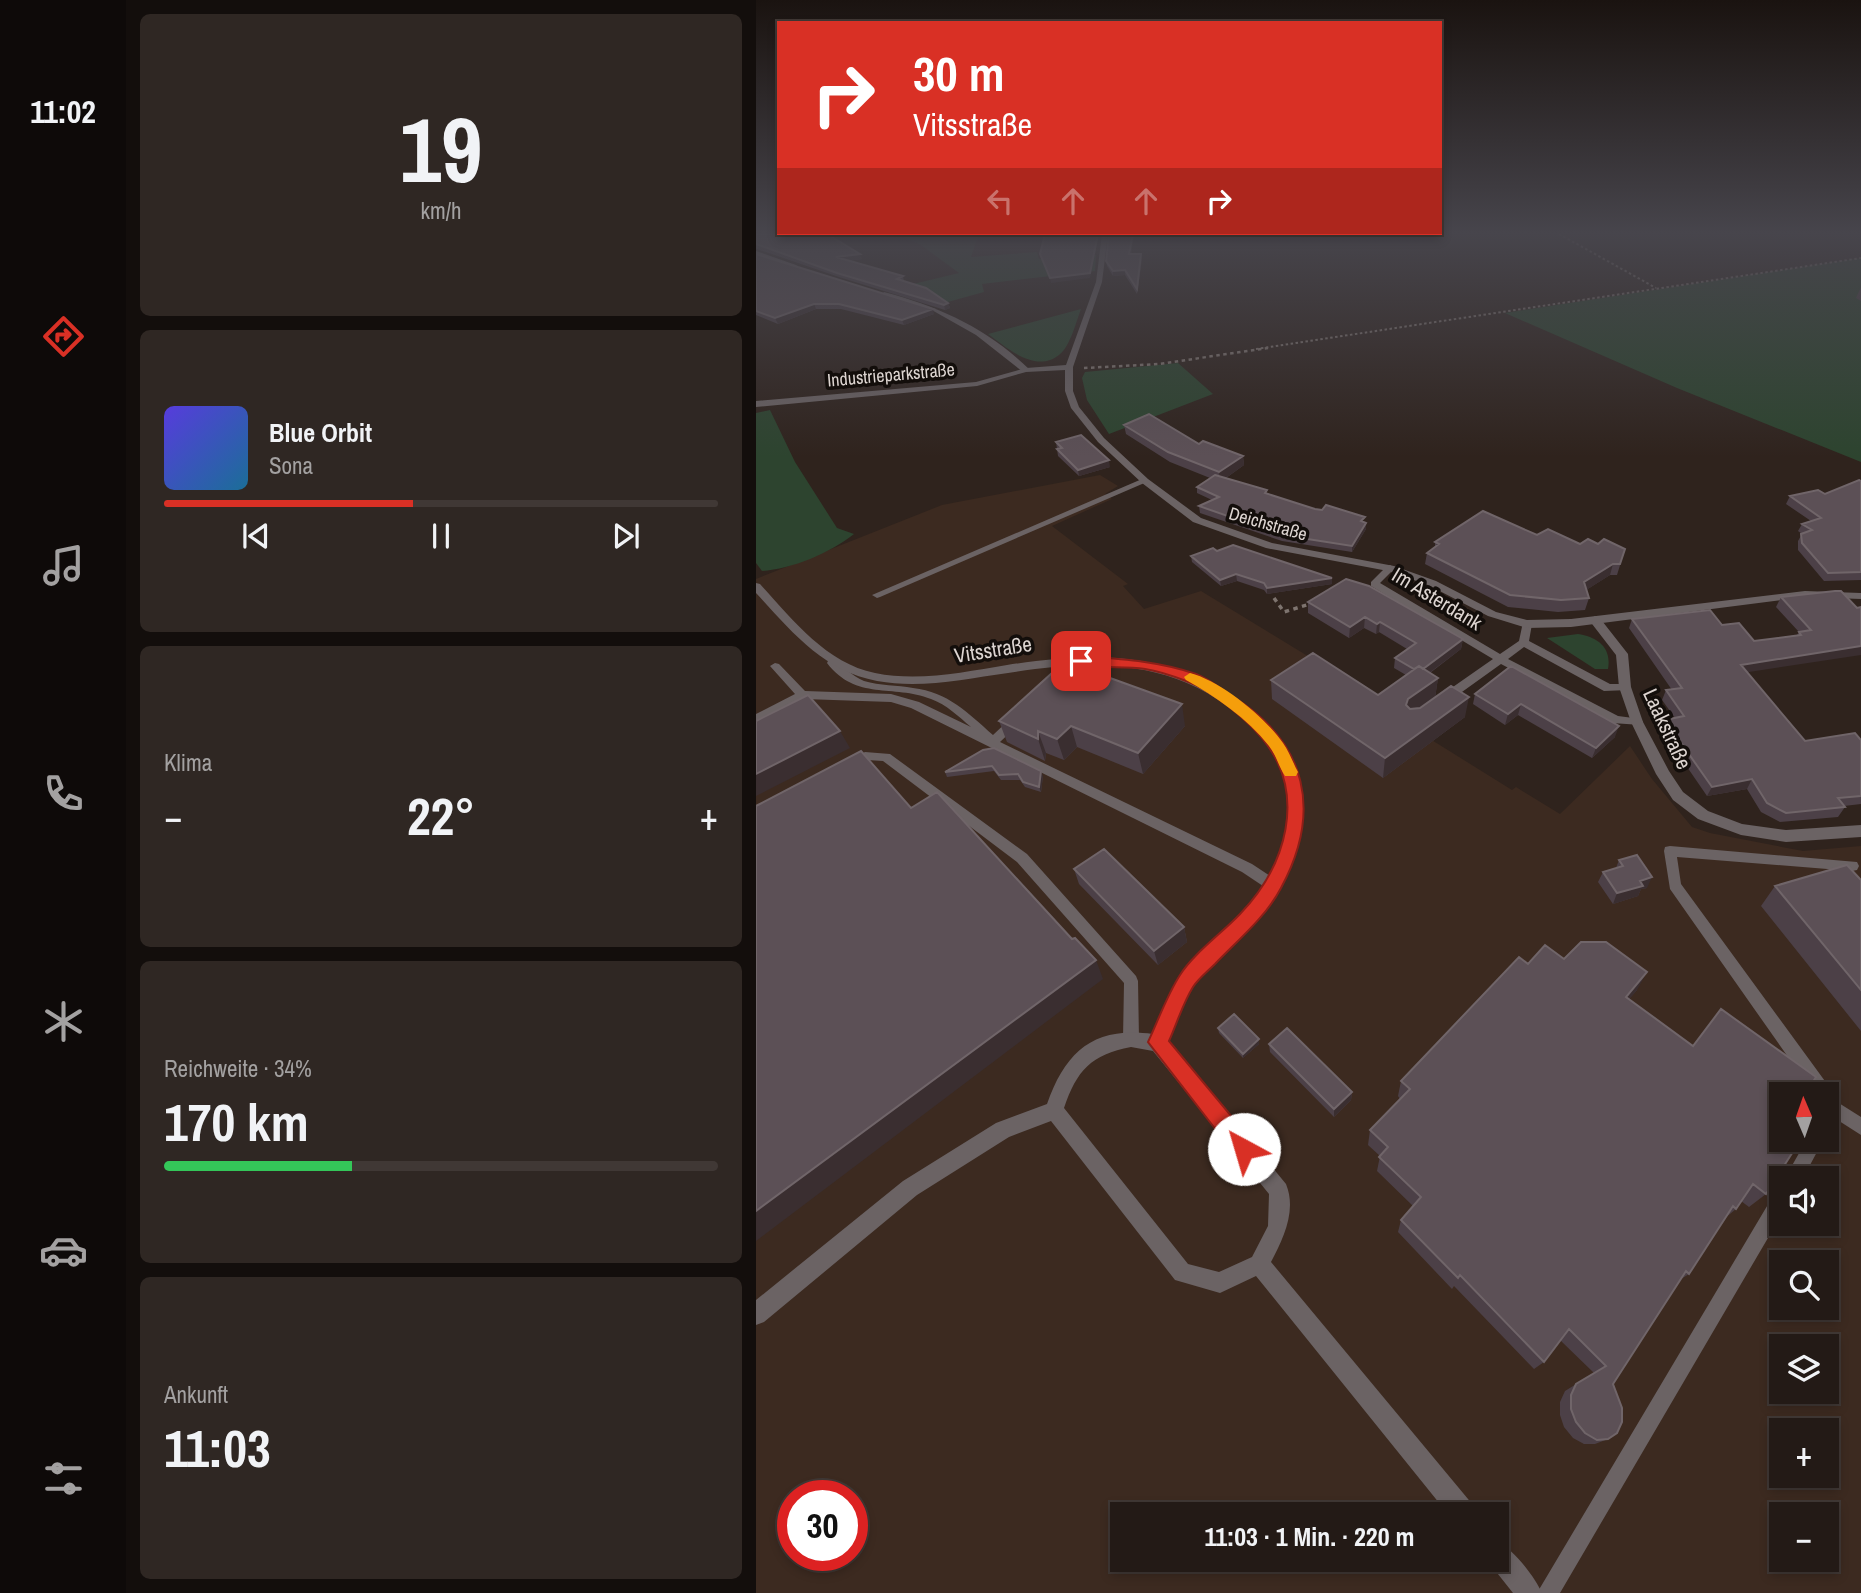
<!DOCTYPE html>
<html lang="de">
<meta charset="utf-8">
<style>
body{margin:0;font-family:"Archivo Narrow",sans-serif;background:#2f2723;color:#f1f3f6;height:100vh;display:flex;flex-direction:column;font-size:26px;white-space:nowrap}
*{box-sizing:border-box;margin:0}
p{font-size:23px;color:#a3a1a1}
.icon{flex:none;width:38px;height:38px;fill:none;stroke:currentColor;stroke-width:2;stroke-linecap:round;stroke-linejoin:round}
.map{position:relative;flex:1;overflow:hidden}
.side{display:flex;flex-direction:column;gap:14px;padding:14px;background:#130e0c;width:630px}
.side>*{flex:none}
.guide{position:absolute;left:21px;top:21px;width:665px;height:214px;border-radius:0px;box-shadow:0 4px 10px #0003,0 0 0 2px #403835;background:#d93025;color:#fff;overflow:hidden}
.needle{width:46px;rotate:358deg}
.tools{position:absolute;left:1013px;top:1082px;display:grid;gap:14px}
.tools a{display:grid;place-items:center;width:70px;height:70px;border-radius:0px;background:#231a16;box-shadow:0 4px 10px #0003,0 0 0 2px #403835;font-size:35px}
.speed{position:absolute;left:21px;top:1480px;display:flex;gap:14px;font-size:35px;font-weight:700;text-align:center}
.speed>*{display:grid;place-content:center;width:91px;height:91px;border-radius:50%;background:#231a16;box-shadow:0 4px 10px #0003,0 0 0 2px #403835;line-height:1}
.speed .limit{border:10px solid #d22;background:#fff;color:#111}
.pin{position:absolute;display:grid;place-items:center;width:60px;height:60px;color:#fff;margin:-30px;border-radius:14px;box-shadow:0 4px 10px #0006}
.me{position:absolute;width:77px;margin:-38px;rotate:321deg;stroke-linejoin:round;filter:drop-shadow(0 0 5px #0008)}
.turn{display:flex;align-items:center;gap:24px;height:147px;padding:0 21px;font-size:32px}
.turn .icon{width:91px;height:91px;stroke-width:2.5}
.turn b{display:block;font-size:49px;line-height:60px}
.lanes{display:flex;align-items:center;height:66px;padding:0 21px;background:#0003;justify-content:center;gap:35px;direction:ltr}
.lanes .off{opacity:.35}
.big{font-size:52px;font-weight:700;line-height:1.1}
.side .card{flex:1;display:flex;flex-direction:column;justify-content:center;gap:10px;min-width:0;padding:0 24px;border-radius:10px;background:#2f2723}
.side .dial{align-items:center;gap:0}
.dial b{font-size:91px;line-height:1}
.song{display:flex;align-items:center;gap:21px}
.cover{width:84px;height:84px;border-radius:10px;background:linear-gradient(135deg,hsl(250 70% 55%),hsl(200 70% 35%))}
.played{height:7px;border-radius:4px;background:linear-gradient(90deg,#d93025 45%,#403835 45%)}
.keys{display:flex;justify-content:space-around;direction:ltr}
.heat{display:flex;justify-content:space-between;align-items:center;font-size:38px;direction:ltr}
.charge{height:10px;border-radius:5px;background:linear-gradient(90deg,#34c759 34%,#403835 0)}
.trip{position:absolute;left:354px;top:1502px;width:399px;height:70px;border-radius:0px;background:#231a16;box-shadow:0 4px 10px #0003,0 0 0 2px #403835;font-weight:700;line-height:70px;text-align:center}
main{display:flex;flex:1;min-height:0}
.tab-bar{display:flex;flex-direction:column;width:126px;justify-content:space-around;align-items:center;background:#0e0a09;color:#a3a1a1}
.tab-bar .icon{width:49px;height:49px}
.tab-bar .active{color:#d93025}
.tab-bar b{font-size:32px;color:#f1f3f6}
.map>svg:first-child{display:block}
</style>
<main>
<nav class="tab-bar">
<b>11:02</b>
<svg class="icon active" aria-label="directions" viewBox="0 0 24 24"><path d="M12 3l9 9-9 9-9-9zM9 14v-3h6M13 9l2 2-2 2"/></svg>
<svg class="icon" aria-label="music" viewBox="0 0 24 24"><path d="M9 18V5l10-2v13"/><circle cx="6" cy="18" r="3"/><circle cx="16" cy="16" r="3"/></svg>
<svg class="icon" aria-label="phone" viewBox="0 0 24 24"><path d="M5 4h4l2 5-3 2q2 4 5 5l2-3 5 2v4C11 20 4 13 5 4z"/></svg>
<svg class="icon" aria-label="climate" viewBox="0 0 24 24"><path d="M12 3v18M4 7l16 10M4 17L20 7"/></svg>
<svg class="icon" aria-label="car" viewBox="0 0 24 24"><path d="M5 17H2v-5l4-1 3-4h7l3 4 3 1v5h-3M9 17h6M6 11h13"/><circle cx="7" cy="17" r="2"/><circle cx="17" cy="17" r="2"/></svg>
<svg class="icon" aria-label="filters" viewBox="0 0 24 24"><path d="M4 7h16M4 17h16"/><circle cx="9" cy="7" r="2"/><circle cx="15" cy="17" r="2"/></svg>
</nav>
<section class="side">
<div class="card dial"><b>19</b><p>km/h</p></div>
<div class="card">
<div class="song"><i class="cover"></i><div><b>Blue Orbit</b><p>Sona</p></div></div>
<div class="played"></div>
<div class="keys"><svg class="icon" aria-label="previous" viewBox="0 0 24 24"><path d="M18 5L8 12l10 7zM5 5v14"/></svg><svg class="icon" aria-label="pause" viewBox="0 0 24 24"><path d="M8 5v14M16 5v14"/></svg><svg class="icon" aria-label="next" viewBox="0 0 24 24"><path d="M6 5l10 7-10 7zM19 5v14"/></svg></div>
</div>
<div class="card"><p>Klima</p>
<div class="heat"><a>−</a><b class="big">22°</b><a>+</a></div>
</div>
<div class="card"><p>Reichweite · 34%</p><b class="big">170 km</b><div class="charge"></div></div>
<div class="card"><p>Ankunft</p><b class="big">11:03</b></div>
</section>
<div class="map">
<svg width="1105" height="1593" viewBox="0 0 1105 1593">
<rect width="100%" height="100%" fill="#2f231d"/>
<path fill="#3c2a20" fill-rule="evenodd" d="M344,475l18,11 -13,8 7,5 -60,27 76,58 -5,2 21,23 57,-18 187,114 -6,4 130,81 4,-3 44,27 70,-68 22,33 40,48 18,6 93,18 58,-5v747h-1105v-1014l186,-74zM1026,1094h45v45h-45zM1026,1178h45v45h-45zM1026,1262h45v45h-45zM1026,1346h45v45h-45zM1026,1430h45v45h-45zM37,1496h59v60h-59zM366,1514h374v45h-374zM1026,1514h45v45h-45z"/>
<path fill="#2d442f" d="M141,234h82l-8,23 66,-5 2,7 57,-4 -1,16 -113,13 2,8 -47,13 -49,-15 71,-17 -38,-28z
M1105,258v204l-184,-74 -172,-75z
M325,309c-5,13 -11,38 -22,46 -24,19 -53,-8 -71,-21z
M422,363l35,31 -104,40 -22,-34 -5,-22 3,-6z
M14,410l25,52 42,66 17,6c-24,19 -62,35 -92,37l-6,-8v-150z
M822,634c19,3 34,13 30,35h-13l-48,-31z"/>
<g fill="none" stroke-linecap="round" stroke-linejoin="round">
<path stroke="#7e746f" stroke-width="2" stroke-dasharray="2.5 2.5" stroke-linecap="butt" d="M803,234l97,54
M500,349l605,-91"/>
<path stroke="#7e746f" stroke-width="2.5" stroke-dasharray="3.5 3.5" stroke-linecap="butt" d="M328,368l75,-4 109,-16"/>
<path stroke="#7e746f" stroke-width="3.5" stroke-dasharray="4.5 4.5" stroke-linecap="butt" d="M518,598l10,14 29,-9"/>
<path fill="#6b6364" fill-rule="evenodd" d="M386,479l7,2 -269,116 -3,1 -5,-3z
M634,565l5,3 -15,15 120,71 19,-13 4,-19h8l1,2 -3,17 81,43h19l1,3 -1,3 -25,1 -80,-44 -16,12 110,57 23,3 2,3 -2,3 -29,-2 -111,-59 -53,38h-8l-2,-3 2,-3 53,-37 -122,-73v-4l16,-16z
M76,660c12,5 19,16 32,21 16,5 33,4 49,7 35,4 55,25 80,47l18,-17h8l2,3 -2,3 -19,18 252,122 27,18 2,4 -2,4 -5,2 -5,-2 -27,-18 -331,-164 -20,-6 -87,-3 -48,24v-9l39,-20 -25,-28 5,-3 4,1 26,27 86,3 28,8 52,25c-13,-11 -24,-22 -40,-28 -38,-15 -75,2 -104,-36l1,-2z
M109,752l25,2 137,100 109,122 2,5 1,58 -3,5 -5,2 -5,-2 -3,-5 1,-56 -107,-121 -134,-101 -16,-1 -11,6h-8l-2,-3 2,-3z
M914,846l187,16 2,4 -2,4 -5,1 -175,-14 4,27 149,204 2,6 -2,6 -3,1v-7h-13l-144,-205 -6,-38 1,-4z
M1078,1100l27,17v18l-25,-16 -3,7 -6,2v-23z
M1051,1139h17l-21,39h-18z
M1026,1189v25l-222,379h-23l239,-402z"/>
<path fill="#6b6364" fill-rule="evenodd" d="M0,251l40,14 1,1 -5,1 -36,-12z
M128,292c56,15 103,36 146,78l-7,2 -47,-37 -46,-26 -48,-14z
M0,583l4,1c32,35 66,79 115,89 44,9 89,-1 132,-8 102,-16 184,-13 261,62 33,32 41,81 28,123 -12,42 -45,77 -76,107 -7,8 -16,14 -23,22 -14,18 -21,41 -29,62l118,143c11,27 -3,55 -15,78l202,243 3,9h-28l-192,-238 -36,17 -45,-13 -124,-159 -42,16 -92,58 -153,127 -8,3v-25l147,-119 93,-58 51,-19c19,-54 48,-78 106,-70 9,-22 17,-47 33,-66 7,-8 16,-14 23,-21 31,-31 64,-64 76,-107 11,-41 -1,-82 -31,-111 -70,-70 -154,-71 -246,-56 -44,6 -87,16 -131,8 -54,-10 -86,-50 -121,-88zM375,1047l22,4 116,143 -1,32 -16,31 -33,15 -31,-8 -124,-156c13,-38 27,-53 67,-61z
M839,616l4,1 29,37 3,33 12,35 26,49 14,21 25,19 34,13 44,6 75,-5v12l-75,5 -45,-7 -43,-16 -25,-19 -17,-26 -25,-52 -12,-35 -3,-32 -27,-35z
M740,1541c16,6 39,36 46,52h-29l-27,-34h10z"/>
<path fill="#6b6364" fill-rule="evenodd" d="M346,234h6l-6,48 -29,85v24l6,16 25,31 44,41 53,39 71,25 122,23 42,15 60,31 31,8 44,-1 234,-28 56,2v6l-56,-2 -234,30 -44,1 -39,-12 -60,-31 -40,-14 -122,-23 -73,-26 -51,-39 -44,-41 -27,-34 -6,-17v-21l-39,2 -49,14 -221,21v-6l220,-19 50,-14 40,-3 30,-83z"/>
</g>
<path fill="#4c4047" d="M0,234l106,25 -14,2 55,15 1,5 44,22 2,5 -5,2 -106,-33 -82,-28h-1z
M378,234l-3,20 11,5 -5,35 -12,-19 -12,1 -6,-10 -1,-5z
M0,254l178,60 -30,11 -63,-16h-25l-38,15 -22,-9z
M1105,287v14l-5,-3z
M368,425l119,31 1,9 -18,13 42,16 47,15 51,14v6l-14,23 -70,-11 -82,-28 -1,-7 13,-6 -15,-7v-6l13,-9 -40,-16 -44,-28z
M300,442l54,25 -31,9 -21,-20z
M1105,481v99l-37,1 -26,-31v-9l4,-7 -4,-3 4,-7 9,-3 -25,-17 4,-8 35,-2z
M781,535l43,9h18l27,5 -8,26h-7l-24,15 3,8 -4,12 -27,2 -50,-5 -83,-43 2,-11 8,-6v-5z
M461,551l115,33 -65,10 -3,-4 -27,-9 -16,5 -29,-24 -1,-6z
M1025,597l76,11 -110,64 58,69 56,-1v64l-17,2 1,1 -7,10 -58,5 -19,-10 -14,-23 -40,7 -46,-67 4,-9 10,-2 -13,-18 4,-10h6l-43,-62 3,-9 90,6 32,16 43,-6 2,-3 -23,-25z
M552,602l155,37 -2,10 -31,24 8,5 -3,20 30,19 -82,61 -111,-79 -1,-19 107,15 28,-20 -12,-7 1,-10 12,-9 -28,-17 -3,2 -12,-6 -15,10 -41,-25z
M755,666l104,71 -23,21 -74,-43 -13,10 -32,-21 2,-10z
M243,721l186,5 -42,48 -66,-27 -13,13 -18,-7 -1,8 -38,-19z
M227,750l60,26 -2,16 -16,-5 -5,-7h-19l-7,-9 -47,6 -2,-5z
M863,860l28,28 -6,1 -3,7 -25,8 -15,-22 5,-10 13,-4z
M318,869l110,58 3,15 -29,23 -79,-81z
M1105,880v151l-100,-125 14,-20z
M808,959l73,31 -8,9 149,135 -12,60 -17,13 -8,-6 -5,8 -11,9 -36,56 -8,5 -68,105 -5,55 -13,5h-11l-11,-6 -9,-11 -4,-12v-13l5,-11 29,-18 -34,-33 -16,22 -10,7 -80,-83 -2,3 -54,-57 3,-12 12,-14 -36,-35 3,-15 -12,-11 2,-15 30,-31 -2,-3 3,-15 127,-117z
M462,1028l41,16 -16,14 -24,-25z
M513,1044l83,48 -1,8 -17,17 -64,-65z"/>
<path fill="#3a2e30" d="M342,234h1l-9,44 -39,5 -1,-5z
M377,234h1l-4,25 -1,-5z
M104,254l2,5 -25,3 -1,-5z
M385,254l1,5 -5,35v-5z
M369,270v5l-12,1v-5z
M192,303l2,5 -5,2 -1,-5z
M58,304l2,5 -38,15 -3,-6z
M177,309l1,5 -30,11 -2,-5z
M487,456l1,9 -24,17 -1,-10z
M353,460l1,7 -31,9 -1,-6z
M610,523v6l-14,23v-6z
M857,564l-3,11 -30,19 4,-12z
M480,574l1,7 -16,5 -1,-6z
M576,578v6l-65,10v-6z
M609,617l-1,11 -15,10 1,-11z
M624,622l-1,10 -3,2 1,-10z
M707,639l-2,10 -44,33 1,-10z
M1105,646v9l-125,19 5,-9z
M682,678l-3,20 -29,21v-14l2,-6z
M713,697l-4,20 -82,61 2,-20z
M426,704l3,22 -42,48 -5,-21z
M765,704l-3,11 -13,10 3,-11z
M315,726l6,21 -13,13 -7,-21z
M863,726l-4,11 -23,21 4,-10z
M84,731l10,17 -94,48v-22z
M282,731l8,22 -1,8 -7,-22z
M285,771l2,5 -2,16 -2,-5z
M996,779l-5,10 -40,7 5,-9z
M896,877l-5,11 -6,1 -3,7 -25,8 4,-11 23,-12z
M428,927l3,15 -29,23 -4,-14z
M340,960l7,19 -347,262v-30z
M891,972l-10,18 -21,25 10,-18z
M503,1039v5l-16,14v-4z
M596,1092l-1,8 -17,17v-8z"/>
<path fill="#5c5056" stroke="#706569" stroke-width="2" d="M0,234h71l33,20 -24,3 67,19 -6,3 29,9 22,15 -4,2 -107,-32 -81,-29z
M289,234h53l-8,39 -40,5 -10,-24z
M353,234h24l-4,20h12l-4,35 -12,-19 -12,1 -7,-10z
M0,254l177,55 -31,11 -63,-16h-25l-39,14 -19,-7z
M393,414l50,30 4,-3 40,15 -24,16 -51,-20 -44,-27z
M325,435l28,25 -31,10 -21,-21 5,-1 -6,-6z
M459,475l52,15 -2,3 50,16 7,1 4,-5 39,12 -4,4 5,2 -14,23 -70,-11 -83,-29 20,-9 -22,-10z
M1103,480l2,1v91l-33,1 -26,-30 -1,-9 11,-4 -10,-6 19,-6 -31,-22 28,-6 7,4z
M727,511l54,24 11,-6 32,15 8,-5 10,5 6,-5 21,10 -5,15h-7l-29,18 5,16 -28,2 -51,-5 -83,-42 12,-9 -4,-2z
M477,545l99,33 -65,10 -3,-5 -28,-9 -16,6 -29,-24 22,-8 4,3z
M590,579l23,7 94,53 -40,30 -4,-3 -5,3 -19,-11 21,-15 -36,-21 -3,2 -12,-7 -15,10 -42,-25z
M1079,591h6l16,17 4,-1v39l-120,19 64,76 50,-8 6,7v56l-23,2 7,9 -59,6 -19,-10 -15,-24 -40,8 -47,-67 19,-4 -18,-26 16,-2 -50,-69 78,-9 12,15 17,-2 15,18 47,-6 -2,-3 12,-2 -30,-33z
M557,653l65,42 41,-29 19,12 -30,21 -2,6 4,4 10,-1 31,-22 18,11 -84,61 -114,-78z
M755,666l108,60 -23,22 -75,-44 -13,10 -33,-20z
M296,673l46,17 12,-12 72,26 -44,49 -67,-27 -14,13 -19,-8v8l-39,-18z
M52,695l32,36 -84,43v-53z
M238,748l47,23 -2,16 -16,-5 -5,-8 -19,1 -7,-9 -47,6 38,-22z
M105,751l50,57 26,-16 135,147 3,-1 21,22 -340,251v-405z
M348,849l80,78 -30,24 -80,-82z
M881,855l15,22 -12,4 3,5 -26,7 -14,-21 20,-6 -4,-6z
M1091,865l14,15v110l-86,-104z
M825,942h25l41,30 -21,25 67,49 28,-37 95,68 -11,17h-23v36l-4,4 4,3v2h3l11,8 -30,47 -13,-10 -17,25 -3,-3 -44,68 -3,-3 -73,113 9,24v14l-5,11 -9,6 -11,1 -12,-7 -9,-11 -5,-13v-14l5,-11 30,-18 -37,-37 -25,33 -84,-87 -2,3 -57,-58 20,-23 -42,-40 9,-10 -18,-17 40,-41 -9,-8 118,-124 9,7 17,-19 19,14z
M478,1014l25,25 -16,15 -25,-26z
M531,1028l65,64 -18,17 -65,-65z"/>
<linearGradient id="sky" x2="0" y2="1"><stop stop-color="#1a1310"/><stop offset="0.51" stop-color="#47454c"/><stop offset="1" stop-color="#47454c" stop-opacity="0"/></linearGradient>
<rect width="1105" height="457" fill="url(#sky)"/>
<path fill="#d93025" stroke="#8d1f18" stroke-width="2" d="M325,656c40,3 77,5 115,18 13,5 25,15 36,22 76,47 90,116 49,192 -15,29 -44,53 -66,76 -7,7 -17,15 -22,23 -10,16 -16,36 -24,54l83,100 3,8 -3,8 -8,3 -7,-3 -89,-115c10,-21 19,-47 32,-67 13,-21 42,-42 60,-61 46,-48 68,-120 22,-176 -18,-21 -51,-48 -76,-57 -13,-5 -28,-10 -41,-12 -23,-3 -47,0 -69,-5l-2,-3z"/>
<path fill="#f59e0b" d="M434,673c31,8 75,44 93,70 6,8 10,20 15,29l-2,4h-11c-6,-9 -9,-21 -16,-30 -22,-28 -53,-49 -83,-66l-2,-3z"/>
<g text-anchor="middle" stroke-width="7" stroke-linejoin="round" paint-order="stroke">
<g font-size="18" fill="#ddd5d1" stroke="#130e0b">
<text transform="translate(135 375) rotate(-5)" y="6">Industrieparkstraße</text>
<text transform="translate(512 524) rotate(16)" y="6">Deichstraße</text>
</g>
<g font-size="21" fill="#ddd5d1" stroke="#130e0b">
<text transform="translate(681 599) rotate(31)" y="7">Im Asterdank</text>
<text transform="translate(237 650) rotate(-9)" y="7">Vitsstraße</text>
<text transform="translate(911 729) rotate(65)" y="7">Laakstraße</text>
</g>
</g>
</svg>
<div class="tools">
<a><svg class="needle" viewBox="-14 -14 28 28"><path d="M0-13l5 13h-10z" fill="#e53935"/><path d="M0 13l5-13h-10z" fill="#a3a1a1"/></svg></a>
<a><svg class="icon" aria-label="sound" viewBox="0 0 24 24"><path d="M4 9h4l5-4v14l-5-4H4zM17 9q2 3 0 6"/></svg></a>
<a><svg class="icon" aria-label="search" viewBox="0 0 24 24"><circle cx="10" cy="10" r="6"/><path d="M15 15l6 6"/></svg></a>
<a><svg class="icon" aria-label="layers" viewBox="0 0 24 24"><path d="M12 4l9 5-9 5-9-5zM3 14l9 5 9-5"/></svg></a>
<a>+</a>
<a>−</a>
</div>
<div class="speed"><div class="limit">30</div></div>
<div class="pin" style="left:325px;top:661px;background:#d93025"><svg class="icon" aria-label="arrive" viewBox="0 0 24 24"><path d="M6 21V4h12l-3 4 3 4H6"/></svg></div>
<svg class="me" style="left:488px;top:1149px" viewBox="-20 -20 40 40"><circle r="19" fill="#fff"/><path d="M0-13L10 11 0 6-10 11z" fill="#d93025"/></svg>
<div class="trip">11:03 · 1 Min. · 220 m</div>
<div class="guide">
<div class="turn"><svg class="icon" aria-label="right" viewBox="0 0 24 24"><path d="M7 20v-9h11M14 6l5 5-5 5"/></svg><div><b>30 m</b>Vitsstraße</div></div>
<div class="lanes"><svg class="icon off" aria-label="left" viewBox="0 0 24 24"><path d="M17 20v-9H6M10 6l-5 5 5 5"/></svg><svg class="icon off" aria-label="ahead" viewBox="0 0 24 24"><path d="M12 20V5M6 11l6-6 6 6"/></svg><svg class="icon off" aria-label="ahead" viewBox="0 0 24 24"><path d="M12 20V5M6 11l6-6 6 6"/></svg><svg class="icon" aria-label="right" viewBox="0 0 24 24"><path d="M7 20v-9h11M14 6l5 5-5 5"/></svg></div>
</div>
</div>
</main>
